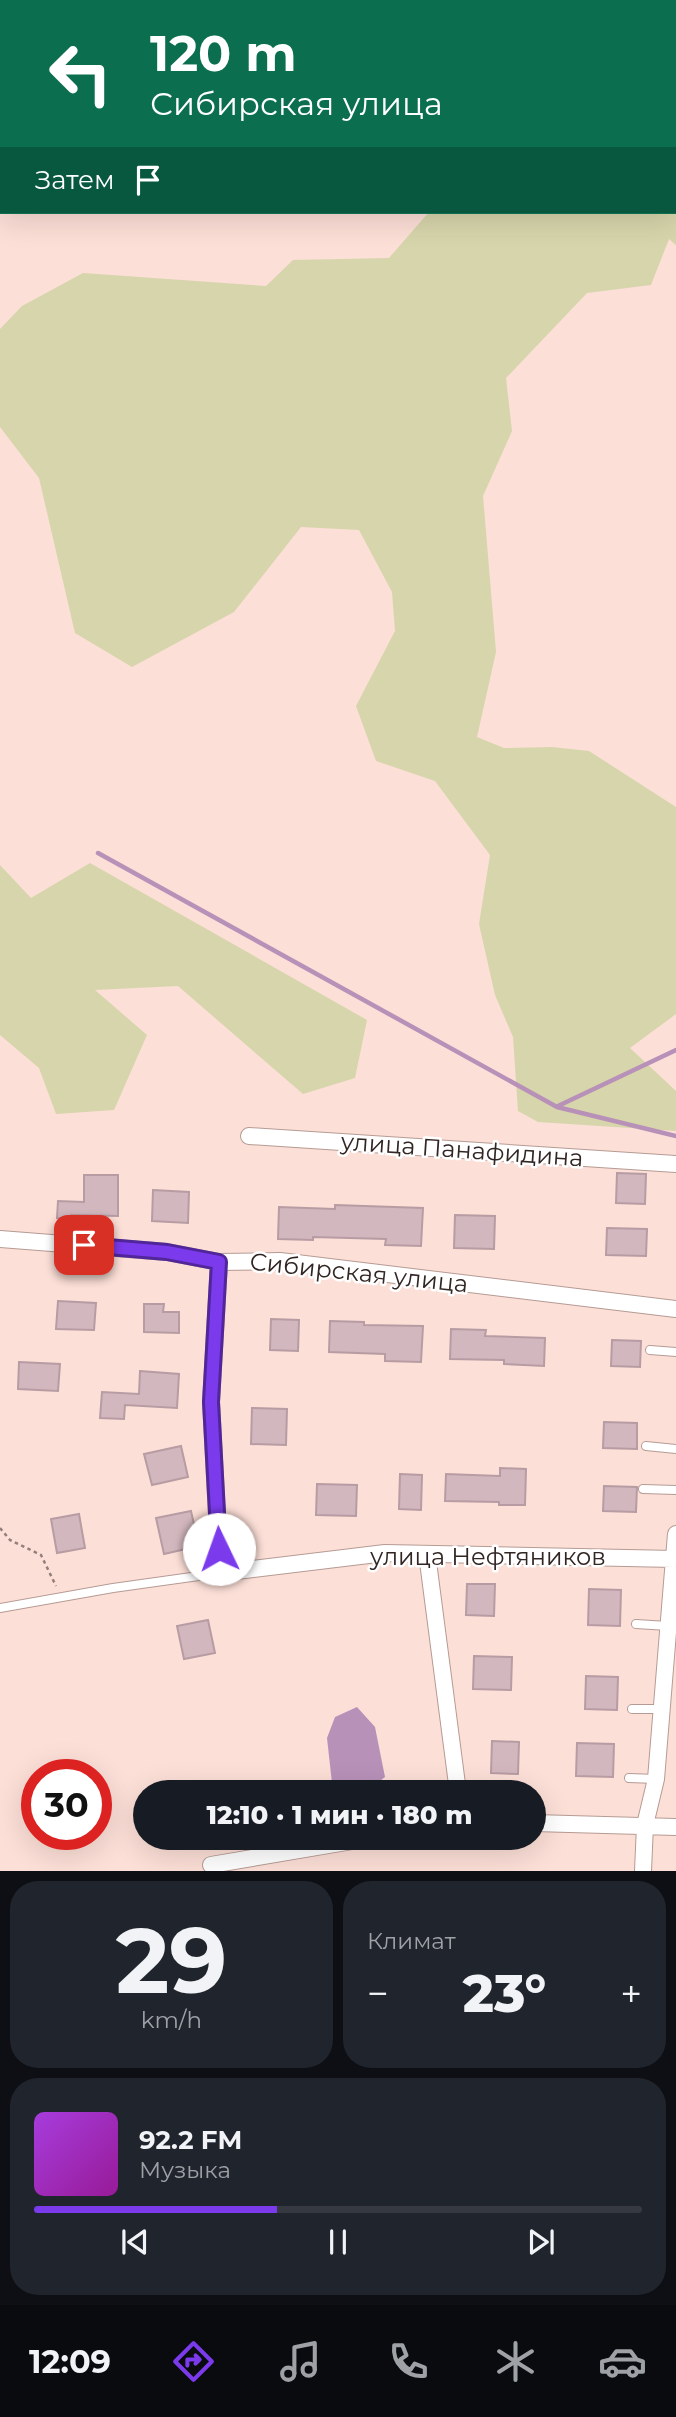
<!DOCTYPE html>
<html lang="ru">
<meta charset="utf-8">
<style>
body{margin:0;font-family:Montserrat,sans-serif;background:#20242c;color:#f1f3f6;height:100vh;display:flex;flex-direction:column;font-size:26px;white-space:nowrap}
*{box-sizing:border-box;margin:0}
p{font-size:23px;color:#9ea1a6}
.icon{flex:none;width:38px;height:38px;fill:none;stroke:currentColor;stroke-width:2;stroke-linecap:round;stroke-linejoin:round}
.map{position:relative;height:1871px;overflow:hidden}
.drawer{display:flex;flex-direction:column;gap:10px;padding:10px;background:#0d0f14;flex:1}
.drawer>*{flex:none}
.banner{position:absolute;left:0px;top:0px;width:677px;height:214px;box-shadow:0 7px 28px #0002;background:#0b6e4f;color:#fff;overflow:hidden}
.speed{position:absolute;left:21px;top:1759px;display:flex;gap:14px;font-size:35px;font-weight:700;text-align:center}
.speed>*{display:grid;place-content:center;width:91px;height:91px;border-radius:50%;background:#171b24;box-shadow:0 7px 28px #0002;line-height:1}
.speed .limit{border:10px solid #d22;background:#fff;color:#111}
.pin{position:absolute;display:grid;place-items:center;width:60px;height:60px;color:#fff;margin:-30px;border-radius:14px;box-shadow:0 4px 10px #0006}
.me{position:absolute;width:77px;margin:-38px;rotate:357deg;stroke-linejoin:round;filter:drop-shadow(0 0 5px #0008)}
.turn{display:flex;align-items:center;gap:24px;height:147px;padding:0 35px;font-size:32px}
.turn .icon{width:91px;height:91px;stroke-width:2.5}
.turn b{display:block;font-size:49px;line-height:60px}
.then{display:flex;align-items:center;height:66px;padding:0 35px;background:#0003;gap:14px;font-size:26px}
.big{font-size:52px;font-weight:800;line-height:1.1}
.drawer .widget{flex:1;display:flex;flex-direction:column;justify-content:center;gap:10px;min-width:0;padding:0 24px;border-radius:28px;background:#20242c}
.drawer .dial{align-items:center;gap:0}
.dial b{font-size:91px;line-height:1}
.song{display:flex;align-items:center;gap:21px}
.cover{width:84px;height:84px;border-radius:10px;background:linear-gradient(135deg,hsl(280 70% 55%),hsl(300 70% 35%))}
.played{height:7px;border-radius:4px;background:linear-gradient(90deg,#7c3aed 40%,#363941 40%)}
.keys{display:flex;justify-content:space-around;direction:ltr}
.heat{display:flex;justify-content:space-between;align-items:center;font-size:38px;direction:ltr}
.drawer .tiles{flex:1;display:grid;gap:10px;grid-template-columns:1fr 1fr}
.widget:last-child{grid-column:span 2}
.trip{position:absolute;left:133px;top:1780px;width:413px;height:70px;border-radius:35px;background:#171b24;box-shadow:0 7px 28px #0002;font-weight:800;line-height:70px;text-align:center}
.menu{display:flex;height:112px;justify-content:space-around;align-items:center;background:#090b0e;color:#9ea1a6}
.menu .icon{width:49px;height:49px}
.menu .selected{color:#7c3aed}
.menu b{font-size:32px;color:#f1f3f6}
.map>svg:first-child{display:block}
</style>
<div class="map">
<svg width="676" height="1871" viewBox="0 0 676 1871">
<rect width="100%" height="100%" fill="#fcdfd7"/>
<path fill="#d7d5ab" d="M676,165v80l-7,-6 -18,46 -64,8 -81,85 6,53 -29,65 13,156 -19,85 27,11 48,-1 37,4 87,56v207l-46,34 46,43v40l-138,-9 -20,-11 -5,-74 -18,-42 -16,-71 11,-69 -55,-74 -59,-20 -20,-55 39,-75 -3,-39 -33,-62 -58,-3 -67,85 -102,55 -57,-34 -36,-155 -39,-51v-98l22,-23 61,-33 183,13 27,-26 96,-2 40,-46h247z
M90,863l277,157 -12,58 -52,16 -125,-108 -83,4 52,45 -33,75 -58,4 -17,-46 -39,-33v-170l31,33z"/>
<path fill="#b891b9" d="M357,1707l18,20 10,50c-24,19 -24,18 -53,6l-5,-45 8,-21z"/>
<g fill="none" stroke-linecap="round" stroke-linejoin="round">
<path stroke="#b891b9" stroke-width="4.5" d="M98,853l459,254 119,29
M558,1106l118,-56"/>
</g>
<path fill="#d3b7be" stroke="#b79ca3" stroke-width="2" d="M617,1173l29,1 -1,30 -29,-1z
M84,1175h34v41l-47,-1 -1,4 -13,-1 1,-17 26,1z
M153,1190l36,2 -1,31 -36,-2z
M335,1205l88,3 -2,38 -36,-1 1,-6 -73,-2v3l-35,-1 1,-32 56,2z
M455,1215l40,1 -1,33 -40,-1z
M607,1228l40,1 -1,27 -40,-1z
M58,1301l38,2 -2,27 -38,-1z
M144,1304h20l-1,8h16v21l-35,-1z
M271,1319l28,1 -1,31 -28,-1z
M330,1321l34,1v3l59,1 -2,36 -36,-1v-7l-56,-2z
M451,1329l35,1 -1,6 60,2 -1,28 -40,-2v-4l-54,-1z
M612,1340l29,1 -1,26 -29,-1z
M19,1362l41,2 -2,27 -40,-2z
M140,1371l39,3 -2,34 -52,-3 -1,14 -24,-1 2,-26 37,2z
M252,1408l35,1 -1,36 -35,-1z
M604,1422l33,1v26l-34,-1z
M181,1446l7,31 -36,8 -8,-31z
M500,1468l26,1 -1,36h-26v-3l-54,-1 1,-27 54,2z
M400,1474l22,1 -1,35 -22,-1z
M317,1484l40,1 -1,31 -40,-1z
M604,1486l33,1 -1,25 -33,-1z
M191,1511l8,35 -35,8 -8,-36z
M79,1514l6,34 -28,5 -6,-34z
M467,1584h28l-1,32 -28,-1z
M589,1589l32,1 -1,36 -32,-1z
M208,1620l7,33 -31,6 -7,-33z
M474,1656l38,1 -1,33 -38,-1z
M586,1676l32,1 -1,33 -32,-1z
M492,1741l27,1 -1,32 -27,-1z
M577,1743l37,1 -1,33 -37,-1z"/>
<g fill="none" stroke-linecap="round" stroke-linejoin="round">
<defs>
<path id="lane" d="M212,2v-2
M650,1350l26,2
M646,1446l30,3
M643,1489l33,1
M0,1608l113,-20 107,-15
M636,1624l32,2
M632,1709h30
M629,1778l27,1"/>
<path id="street" d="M570,2v-2
M676,107v1
M249,1136l427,28
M0,1239l167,13 52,10 61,-1 396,48
M219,1262l-8,140 9,171 165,-20 289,6
M427,1554l31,238
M534,1823l142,4
M211,1865l159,-27
M643,1871l2,-46 11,-46 20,-245"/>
</defs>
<use href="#lane" stroke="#b69b94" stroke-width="10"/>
<use href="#street" stroke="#b69b94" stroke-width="18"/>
<path stroke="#93807a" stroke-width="2.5" stroke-dasharray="3.5 3.5" stroke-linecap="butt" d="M0,1528l10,12 31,15 15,31"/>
<use href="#lane" stroke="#fff" stroke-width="8"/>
<use href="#street" stroke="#fff" stroke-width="16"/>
</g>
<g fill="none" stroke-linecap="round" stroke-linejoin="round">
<defs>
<path id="route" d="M84,1245l83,7 52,10 -8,140 8,147"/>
</defs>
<use href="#route" stroke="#51269a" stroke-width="18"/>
<use href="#route" stroke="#7c3aed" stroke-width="12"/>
</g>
<g text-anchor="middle" stroke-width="5" stroke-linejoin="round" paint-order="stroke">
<g font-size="24" fill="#312623" stroke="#fff">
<text transform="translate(462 1150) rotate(4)" y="8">улица Панафидина</text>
<text transform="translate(359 1273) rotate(6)" y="8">Сибирская улица</text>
<text x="488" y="1565">улица Нефтяников</text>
</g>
</g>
</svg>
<div class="speed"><div class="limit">30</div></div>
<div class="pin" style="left:84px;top:1245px;background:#d93025"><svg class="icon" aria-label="arrive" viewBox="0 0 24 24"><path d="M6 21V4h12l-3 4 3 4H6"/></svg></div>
<svg class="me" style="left:219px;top:1549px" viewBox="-20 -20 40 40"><circle r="19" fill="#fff"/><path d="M0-13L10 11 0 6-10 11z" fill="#7c3aed"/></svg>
<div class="trip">12:10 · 1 мин · 180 m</div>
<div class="banner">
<div class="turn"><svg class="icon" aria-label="left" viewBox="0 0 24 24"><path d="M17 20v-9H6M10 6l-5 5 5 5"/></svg><div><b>120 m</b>Сибирская улица</div></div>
<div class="then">Затем<svg class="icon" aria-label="arrive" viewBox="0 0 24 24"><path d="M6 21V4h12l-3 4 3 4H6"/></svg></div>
</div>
</div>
<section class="drawer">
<div class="tiles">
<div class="widget dial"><b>29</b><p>km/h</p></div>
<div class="widget"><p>Климат</p>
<div class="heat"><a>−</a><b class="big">23°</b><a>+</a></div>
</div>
<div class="widget">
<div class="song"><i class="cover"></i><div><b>92.2 FM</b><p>Музыка</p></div></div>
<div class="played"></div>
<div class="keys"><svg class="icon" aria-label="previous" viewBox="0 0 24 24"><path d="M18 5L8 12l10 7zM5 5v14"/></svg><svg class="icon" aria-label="pause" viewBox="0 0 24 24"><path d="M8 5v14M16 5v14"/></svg><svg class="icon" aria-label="next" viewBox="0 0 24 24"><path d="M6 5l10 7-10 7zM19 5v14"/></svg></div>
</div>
</div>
</section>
<nav class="menu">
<b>12:09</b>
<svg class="icon selected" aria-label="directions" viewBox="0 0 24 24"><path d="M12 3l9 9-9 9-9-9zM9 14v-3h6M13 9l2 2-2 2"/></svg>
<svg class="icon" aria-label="music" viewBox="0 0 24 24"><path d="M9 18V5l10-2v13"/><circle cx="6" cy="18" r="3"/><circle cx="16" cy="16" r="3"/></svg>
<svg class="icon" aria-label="phone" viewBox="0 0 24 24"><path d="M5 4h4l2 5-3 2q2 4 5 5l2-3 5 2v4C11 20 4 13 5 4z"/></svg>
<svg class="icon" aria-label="climate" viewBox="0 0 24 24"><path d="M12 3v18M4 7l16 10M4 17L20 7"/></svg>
<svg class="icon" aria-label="car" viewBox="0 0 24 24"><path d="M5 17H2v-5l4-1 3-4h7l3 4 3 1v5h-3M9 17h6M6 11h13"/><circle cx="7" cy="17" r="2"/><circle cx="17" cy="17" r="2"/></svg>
</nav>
